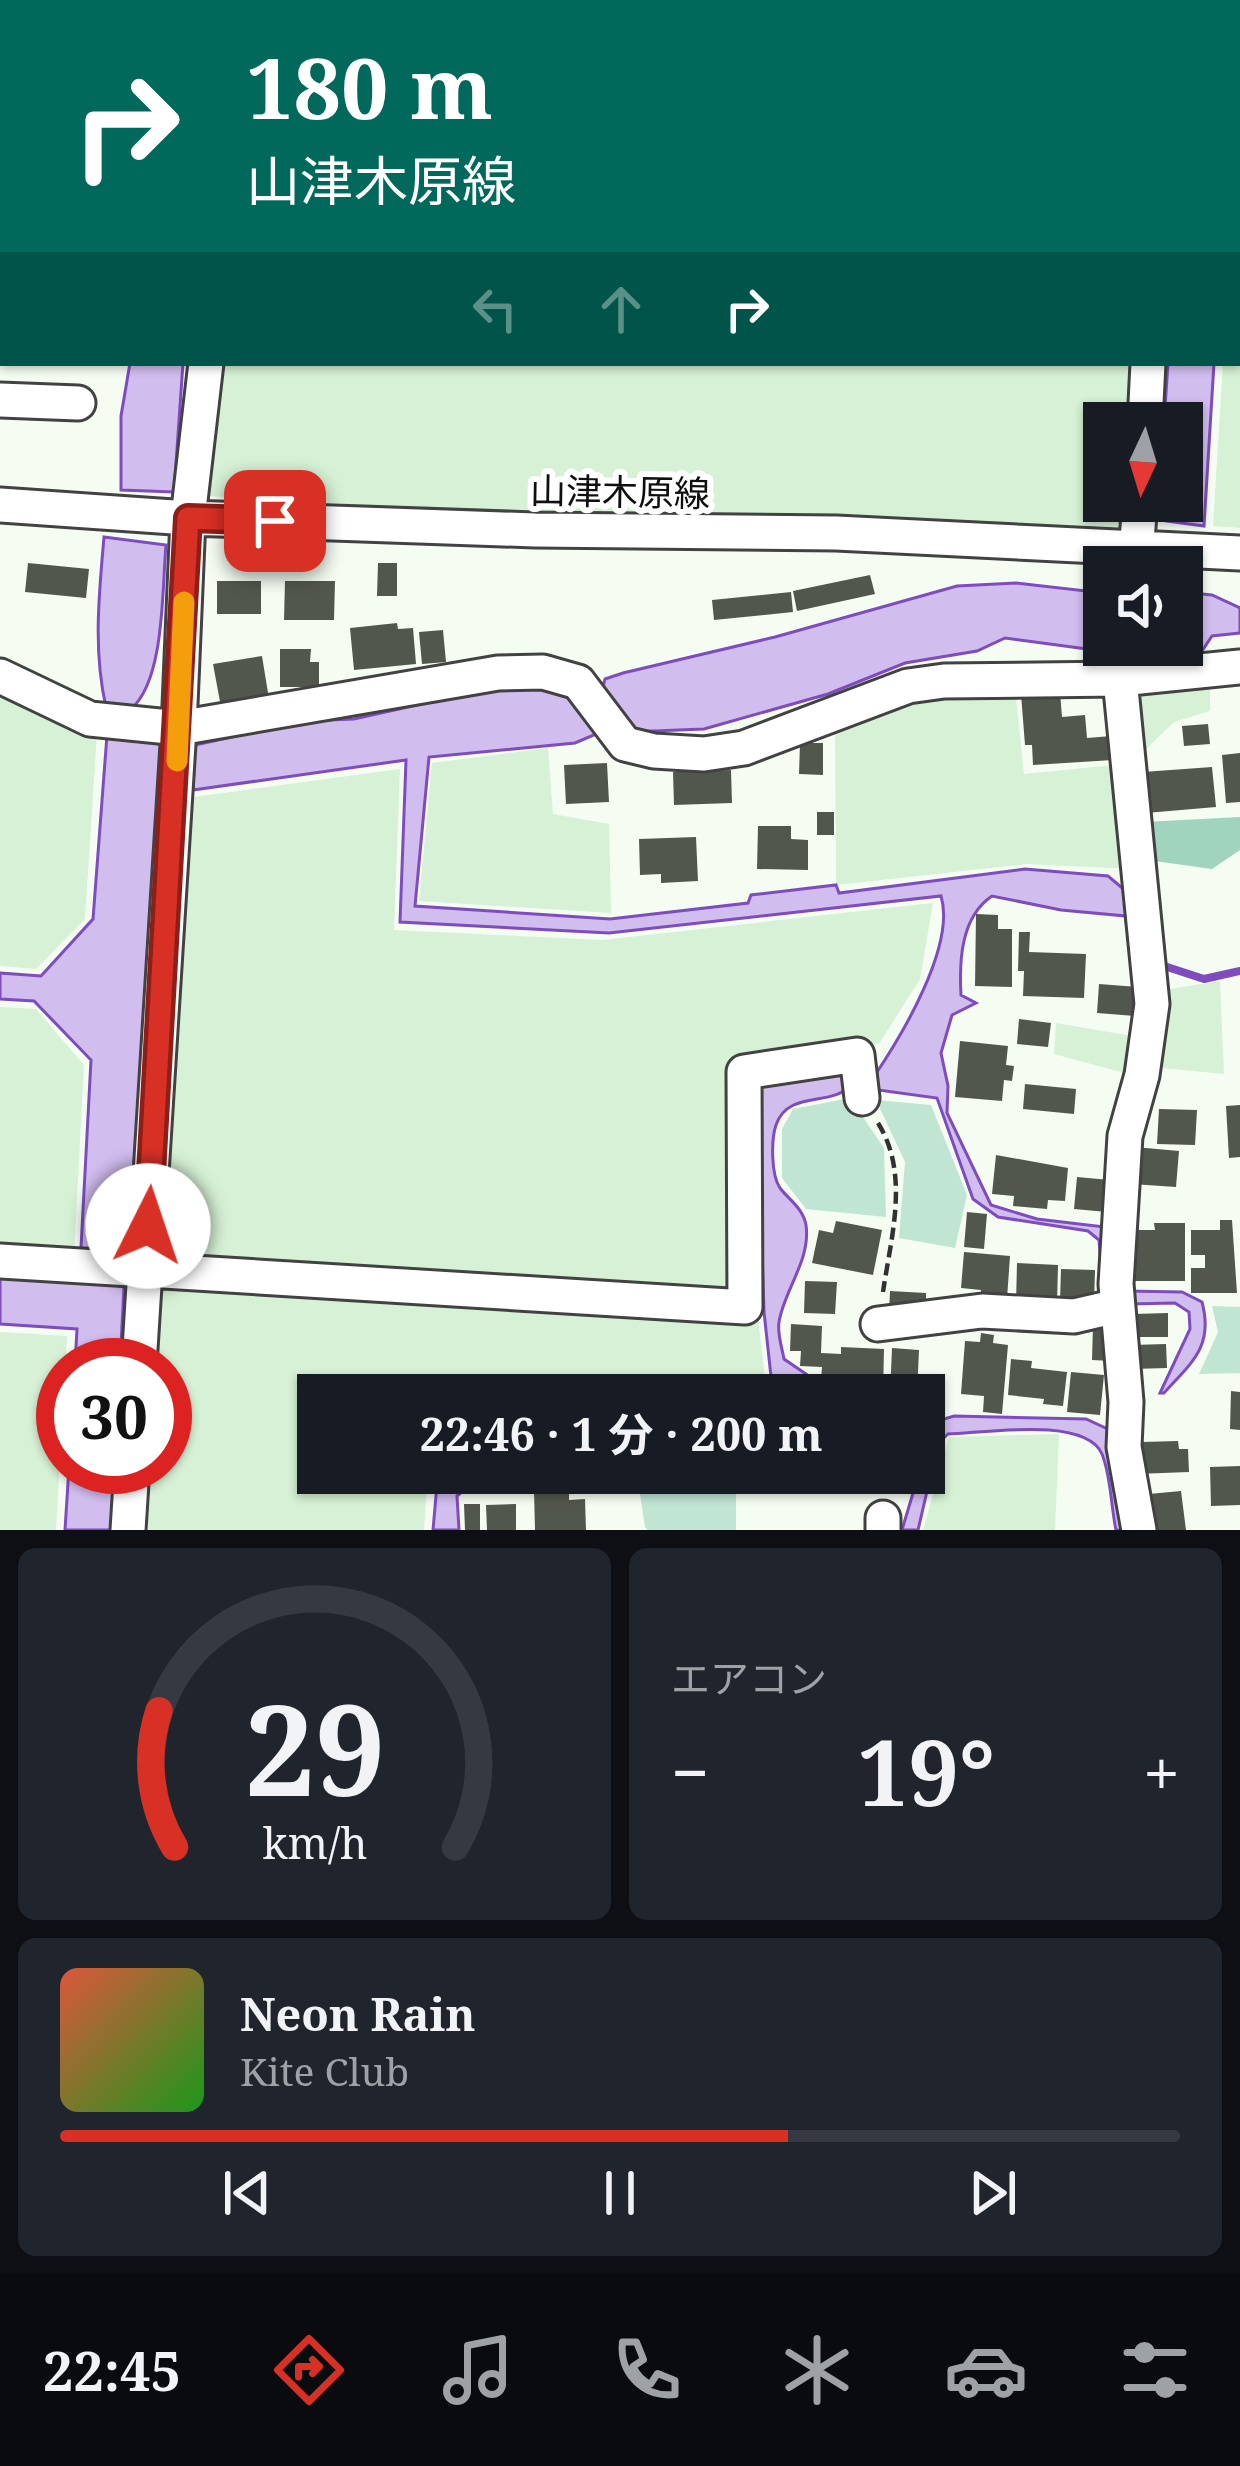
<!DOCTYPE html>
<html lang="ja">
<meta charset="utf-8">
<style>
body{margin:0;font-family:"Noto Serif","Noto Sans JP",serif;background:#20242c;color:#f1f3f6;height:100vh;display:flex;flex-direction:column;font-size:45px;white-space:nowrap}
*{box-sizing:border-box;margin:0}
p{font-size:39px;color:#9ea1a6}
.icon{flex:none;width:66px;height:66px;fill:none;stroke:currentColor;stroke-width:2;stroke-linecap:round;stroke-linejoin:round}
.map{position:relative;height:1530px;overflow:hidden}
.sheet{display:flex;flex-direction:column;gap:18px;padding:18px;background:#0d0f14;flex:1}
.sheet>*{flex:none}
.banner{position:absolute;left:0px;top:0px;width:1242px;height:366px;box-shadow:0 3px 9px #0004;background:#00695c;color:#fff;overflow:hidden}
.needle{width:78px;rotate:184deg}
.controls{position:absolute;left:1083px;top:402px;display:grid;gap:24px}
.controls a{display:grid;place-items:center;width:120px;height:120px;border-radius:0px;background:#171b24;box-shadow:0 3px 9px #0004;font-size:60px}
.speed{position:absolute;left:36px;top:1338px;display:flex;gap:24px;font-size:60px;font-weight:700;text-align:center}
.speed>*{display:grid;place-content:center;width:156px;height:156px;border-radius:50%;background:#171b24;box-shadow:0 3px 9px #0004;line-height:1}
.speed .limit{border:18px solid #d22;background:#fff;color:#111}
.pin{position:absolute;display:grid;place-items:center;width:102px;height:102px;color:#fff;margin:-51px;border-radius:24px;box-shadow:0 6px 18px #0006}
.me{position:absolute;width:132px;margin:-66px;rotate:4deg;stroke-linejoin:round;filter:drop-shadow(0 0 9px #0008)}
.turn{display:flex;align-items:center;gap:42px;height:252px;padding:0 48px;font-size:54px}
.turn .icon{width:156px;height:156px;stroke-width:2.5}
.turn b{display:block;font-size:84px;line-height:102px}
.lanes{display:flex;align-items:center;height:114px;padding:0 48px;background:#0003;justify-content:center;gap:60px;direction:ltr}
.lanes .off{opacity:.35}
.big{font-size:90px;font-weight:700;line-height:1.1}
.sheet .widget{flex:1;display:flex;flex-direction:column;justify-content:center;gap:18px;min-width:0;padding:0 42px;border-radius:18px;background:#20242c}
.sheet .dial{align-items:center;gap:0}
.dial svg{height:312px;overflow:visible;fill:none;stroke:#363941;stroke-width:7;stroke-linecap:round;text-anchor:middle}
.dial text{fill:#f1f3f6;stroke:none}
.song{display:flex;align-items:center;gap:36px}
.cover{width:144px;height:144px;border-radius:18px;background:linear-gradient(135deg,hsl(10 70% 55%),hsl(120 70% 35%))}
.played{height:12px;border-radius:6px;background:linear-gradient(90deg,#d93025 65%,#363941 65%)}
.keys{display:flex;justify-content:space-around;direction:ltr}
.heat{display:flex;justify-content:space-between;align-items:center;font-size:66px;direction:ltr}
.sheet .tiles{flex:1;display:grid;gap:18px;grid-template-columns:1fr 1fr}
.widget:last-child{grid-column:span 2}
.trip{position:absolute;left:297px;top:1374px;width:648px;height:120px;border-radius:0px;background:#171b24;box-shadow:0 3px 9px #0004;font-weight:700;line-height:120px;text-align:center}
.tab-bar{display:flex;height:192px;justify-content:space-around;align-items:center;background:#090b0e;color:#9ea1a6}
.tab-bar .icon{width:84px;height:84px}
.tab-bar .active{color:#d93025}
.tab-bar b{font-size:54px;color:#f1f3f6}
.map>svg:first-child{display:block}
</style>
<div class="map">
<svg width="1240" height="1530" viewBox="0 0 1240 1530">
<rect width="100%" height="100%" fill="#f5fdf3"/>
<path fill="#d6f1d5" d="M234,0h922v3z
M1240,275v253l-27,-2 10,-163h16z
M221,363h913l-3,60h-27v78h21l-1,19 -7,12 -580,-17 -329,-19z
M1210,680v31l-36,11 -37,36 -2,-71z
M1015,687l9,87 90,-9 18,104 -105,-5 -191,21 -1,-161 92,-32z
M0,688l97,45 -12,186 -49,50 -36,-3z
M548,748l5,66 56,10 2,89 -192,-12 13,-138z
M400,769l-6,161 208,10 331,-37 -13,76 -41,65 -143,19v235l-578,-37 28,-463z
M1220,981l4,93 -72,-7 11,-77z
M0,1007l36,2 48,56 -10,191 -74,-5z
M1056,1023l82,14 -6,38 -78,-21z
M157,1280l601,38 9,77h-449v78h110l-4,57h-284l4,-63h21v-102h-14z
M0,1332l67,4 -11,194h-56z
M1059,1434l-4,96h-132l26,-93z"/>
<path fill="#c0e5d3" d="M850,1098l34,50 2,69 -80,-8 -24,-31v-49l11,-20z
M876,1100l55,5 36,90 -12,53 -56,-10 6,-76z
M1212,1306l28,1v66l-41,1 19,-42z
M639,1487l97,1v42h-88l-3,-3z"/>
<path fill="#a1d4bf" d="M1240,817v33l-28,19 -65,-9 -3,-38z"/>
<path fill="#d2bdef" stroke="#7e4cbe" stroke-width="3" d="M130,363h53l-9,129 -53,-2v-74z
M1168,363h46l-10,163 -38,-5 -2,-20h18v-78h-18z
M104,537l62,8c-4,43 -1,135 -35,164l-25,-2c-13,-56 -7,-113 -2,-170z
M1016,583l88,10 -2,58 -97,-13 -28,13 -72,12 -77,31 -124,35 -76,3 -27,-37 4,-16 18,-6 152,-36 182,-51z
M1182,592l30,3 28,13v25l-28,3 -14,21 -61,-1 1,-11h44z
M498,687c63,1 62,-5 103,45l-26,11 -146,14 -14,149 195,13 138,-16 3,-8 85,-10 3,8 186,-24 83,7 25,21v62l-8,-43 -64,-6 -69,-14c-31,21 -33,64 -31,99l15,8 -24,12 -11,38 7,33 -1,27 44,92 46,14 68,8 -2,64 -4,-51 -11,-9 -90,-14 -25,-18 -36,-101 -59,-8 -3,-15c27,-40 81,-130 66,-179l-332,37 -209,-11 6,-162 -213,30 2,-45 110,-24 49,-2z
M107,735l46,3 10,7 -33,504 -49,-1 10,-188 -57,-59 -34,-2v-26l41,3 52,-57z
M836,1071l16,13c-19,24 -64,5 -76,41 -5,15 -5,50 4,63 9,12 23,20 26,37 5,35 -22,65 -27,97 -2,11 3,26 5,37l25,17 11,19h-47l-9,-83 -7,-214 8,-16z
M0,1277l124,9 -4,79h-45l2,-36 -77,-5z
M1125,1291l57,1 20,10c12,45 -11,61 -38,91h-4l30,-64 -1,-17 -14,-9 -47,1z
M954,1416l132,3 26,12 17,99h-13c-5,-23 -5,-54 -14,-76 -17,-38 -118,-21 -154,-20l-15,14 -2,26 -13,56h-16l17,-57h5v-48z
M69,1467h46l-4,63h-46z
M438,1473h353l-10,9 -151,-4 -21,10 -28,-12 -110,8 -14,12 2,34h-26z"/>
<g fill="none" stroke-linecap="round" stroke-linejoin="round">
<path stroke="#7e4cbe" stroke-width="8" d="M1155,963l49,16 36,-8"/>
</g>
<path fill="#52574d" d="M28,563l61,6 -3,29 -61,-6z
M378,563h19v33h-20z
M870,575l5,19 -78,17 -4,-20z
M217,581h44v33h-44z
M285,581h50l-1,39h-50z
M791,592l2,20 -79,8 -2,-20z
M397,623l1,6 15,-1 3,36 -62,6 -4,-42z
M443,630l3,32 -24,2 -3,-32z
M280,649h31l-1,13h9v25h-39z
M262,656l7,43 -48,8 -8,-43z
M1060,692l2,25 23,-2 2,23 24,-2 2,24 -80,5 -1,-20h-7l-4,-51z
M1208,724l2,20 -26,2 -2,-20z
M800,743h23v32l-24,-1z
M1240,753v49l-14,1 -4,-48z
M607,763l2,39 -43,2 -2,-39z
M1212,767l4,40 -70,6 -3,-41z
M731,770l1,33 -58,2 -1,-33z
M817,812h17v23h-17z
M758,826h33v13l17,1v30l-51,-1z
M696,837l2,44 -37,2v-9l-21,1 -1,-36z
M976,914l22,1v14h14v58l-37,-1z
M1019,932h11l-1,20 57,2 -2,44 -61,-2 1,-25h-6z
M1099,984l39,3 -3,29 -38,-3z
M1019,1019l32,4 -3,24 -31,-3z
M960,1041l48,5 -2,19 8,1 -2,15 -8,-1 -2,21 -47,-4z
M1025,1084l51,5 -2,25 -51,-5z
M1240,1105v52l-11,1 -3,-52z
M1159,1109l38,1 -2,35 -38,-1z
M1135,1147l44,4 -3,36 -44,-3z
M996,1155l72,13 -3,33 -17,-1 -1,9 -34,-3 1,-10 -22,-2z
M1077,1177l33,3 -3,32 -33,-3z
M967,1212l20,2 -3,35 -20,-2z
M1220,1220h12l5,73h-46v-25h14v-13h-14v-25h29z
M836,1221l46,9 -9,45 -61,-12 7,-33 14,3z
M1154,1223h31v58h-55l-1,-51h26z
M964,1252l46,4 -3,43 -26,-2v-7l-20,-2z
M1017,1263l41,2 -1,39 -41,-1z
M1061,1269l34,1 -1,33 -34,-1z
M805,1281l32,1 -2,32 -31,-1z
M890,1291l36,2v21l-37,-2z
M1168,1313v24h-34l-1,-23z
M791,1324l31,2 -1,27 20,1v-7l43,2 -1,43 -54,-2 1,-9 -9,-1 1,-13 -22,-1 1,-15h-11z
M1093,1325h20l-1,36 -20,-1z
M981,1333l13,2 -1,8 15,2 -6,69 -19,-2 1,-16 -23,-2 4,-53 15,1z
M1166,1344l1,24 -35,1v-24z
M892,1348l27,2 -2,45h-27z
M1011,1359l21,2 -1,7 36,4 -4,34 -20,-2 1,-5 -36,-4z
M1071,1372l33,3 -4,40 -33,-3z
M1231,1391l9,1v38l-10,-1z
M1178,1441l1,8h9l1,23 -53,2 -1,-23h7v-9z
M1240,1466v39l-29,1 -1,-39z
M823,1473h33l-1,19 -33,-2z
M569,1490v10l16,-1 1,31h-51l-1,-39z
M1181,1491l5,39h-33l-4,-36z
M464,1504h16v26h-15z
M516,1504v26h-29l-1,-25z"/>
<g fill="none" stroke-linecap="round" stroke-linejoin="round">
<defs>
<path id="minor" d="M67,0v3
M223,0v3
M1169,3v-3
M0,246h3
M0,400l78,3
M1145,423l3,-60
M0,505l188,13 347,12 301,3 404,20
M1135,567l5,-66
M1125,645l-5,34 32,325 -10,71 -17,61 -9,148 10,118 -2,45 15,83
M0,676l90,43 89,9 319,-55 45,-1 35,10 47,62 29,7 50,3 40,-6 164,-62 36,-5 176,-2 120,-12
M0,1261l745,46 -1,-235 113,-17 5,43
M878,1324l104,-13 92,5 43,-10
M139,1365l40,-637 9,-210 18,-155
M883,1518v12
M128,1530l4,-63"/>
</defs>
<use href="#minor" stroke="#424242" stroke-width="39"/>
<path stroke="#313131" stroke-width="4.5" stroke-dasharray="12 6" stroke-linecap="butt" d="M878,1123c32,51 13,114 5,169"/>
<use href="#minor" stroke="#fff" stroke-width="33"/>
</g>
<g fill="none" stroke-linecap="round" stroke-linejoin="round">
<defs>
<path id="route" d="M148,1226l40,-708 87,3"/>
</defs>
<use href="#route" stroke="#8d1f18" stroke-width="30"/>
<use href="#route" stroke="#d93025" stroke-width="21"/>
<path stroke="#f59e0b" stroke-width="21" d="M177,761l7,-159"/>
</g>
<g text-anchor="middle" stroke-width="12" stroke-linejoin="round" paint-order="stroke">
<g font-size="36" fill="#0f0f0f" stroke="#fff">
<text transform="translate(620 492) rotate(1)" y="13">山津木原線</text>
</g>
</g>
</svg>
<div class="controls">
<a><svg class="needle" viewBox="-14 -14 28 28"><path d="M0-13l5 13h-10z" fill="#e53935"/><path d="M0 13l5-13h-10z" fill="#9ea1a6"/></svg></a>
<a><svg class="icon" aria-label="sound" viewBox="0 0 24 24"><path d="M4 9h4l5-4v14l-5-4H4zM17 9q2 3 0 6"/></svg></a>
</div>
<div class="speed"><div class="limit">30</div></div>
<div class="pin" style="left:275px;top:521px;background:#d93025"><svg class="icon" aria-label="arrive" viewBox="0 0 24 24"><path d="M6 21V4h12l-3 4 3 4H6"/></svg></div>
<svg class="me" style="left:148px;top:1226px" viewBox="-20 -20 40 40"><circle r="19" fill="#fff"/><path d="M0-13L10 11 0 6-10 11z" fill="#d93025"/></svg>
<div class="trip">22:46 · 1 分 · 200 m</div>
<div class="banner">
<div class="turn"><svg class="icon" aria-label="right" viewBox="0 0 24 24"><path d="M7 20v-9h11M14 6l5 5-5 5"/></svg><div><b>180 m</b>山津木原線</div></div>
<div class="lanes"><svg class="icon off" aria-label="left" viewBox="0 0 24 24"><path d="M17 20v-9H6M10 6l-5 5 5 5"/></svg><svg class="icon off" aria-label="ahead" viewBox="0 0 24 24"><path d="M12 20V5M6 11l6-6 6 6"/></svg><svg class="icon" aria-label="right" viewBox="0 0 24 24"><path d="M7 20v-9h11M14 6l5 5-5 5"/></svg></div>
</div>
</div>
<section class="sheet">
<div class="tiles">
<div class="widget dial"><svg viewBox="0 0 100 80">
<path d="M14 69A42 42 0 1 1 86 69"/>
<path d="M14 69A42 42 0 0 1 10 34" stroke="#d93025"/>
<text x="50" y="56" font-size="32" font-weight="700">29</text>
<text x="50" y="72" font-size="11">km/h</text>
</svg></div>
<div class="widget"><p>エアコン</p>
<div class="heat"><a>−</a><b class="big">19°</b><a>+</a></div>
</div>
<div class="widget">
<div class="song"><i class="cover"></i><div><b>Neon Rain</b><p>Kite Club</p></div></div>
<div class="played"></div>
<div class="keys"><svg class="icon" aria-label="previous" viewBox="0 0 24 24"><path d="M18 5L8 12l10 7zM5 5v14"/></svg><svg class="icon" aria-label="pause" viewBox="0 0 24 24"><path d="M8 5v14M16 5v14"/></svg><svg class="icon" aria-label="next" viewBox="0 0 24 24"><path d="M6 5l10 7-10 7zM19 5v14"/></svg></div>
</div>
</div>
</section>
<nav class="tab-bar">
<b>22:45</b>
<svg class="icon active" aria-label="directions" viewBox="0 0 24 24"><path d="M12 3l9 9-9 9-9-9zM9 14v-3h6M13 9l2 2-2 2"/></svg>
<svg class="icon" aria-label="music" viewBox="0 0 24 24"><path d="M9 18V5l10-2v13"/><circle cx="6" cy="18" r="3"/><circle cx="16" cy="16" r="3"/></svg>
<svg class="icon" aria-label="phone" viewBox="0 0 24 24"><path d="M5 4h4l2 5-3 2q2 4 5 5l2-3 5 2v4C11 20 4 13 5 4z"/></svg>
<svg class="icon" aria-label="climate" viewBox="0 0 24 24"><path d="M12 3v18M4 7l16 10M4 17L20 7"/></svg>
<svg class="icon" aria-label="car" viewBox="0 0 24 24"><path d="M5 17H2v-5l4-1 3-4h7l3 4 3 1v5h-3M9 17h6M6 11h13"/><circle cx="7" cy="17" r="2"/><circle cx="17" cy="17" r="2"/></svg>
<svg class="icon" aria-label="filters" viewBox="0 0 24 24"><path d="M4 7h16M4 17h16"/><circle cx="9" cy="7" r="2"/><circle cx="15" cy="17" r="2"/></svg>
</nav>
